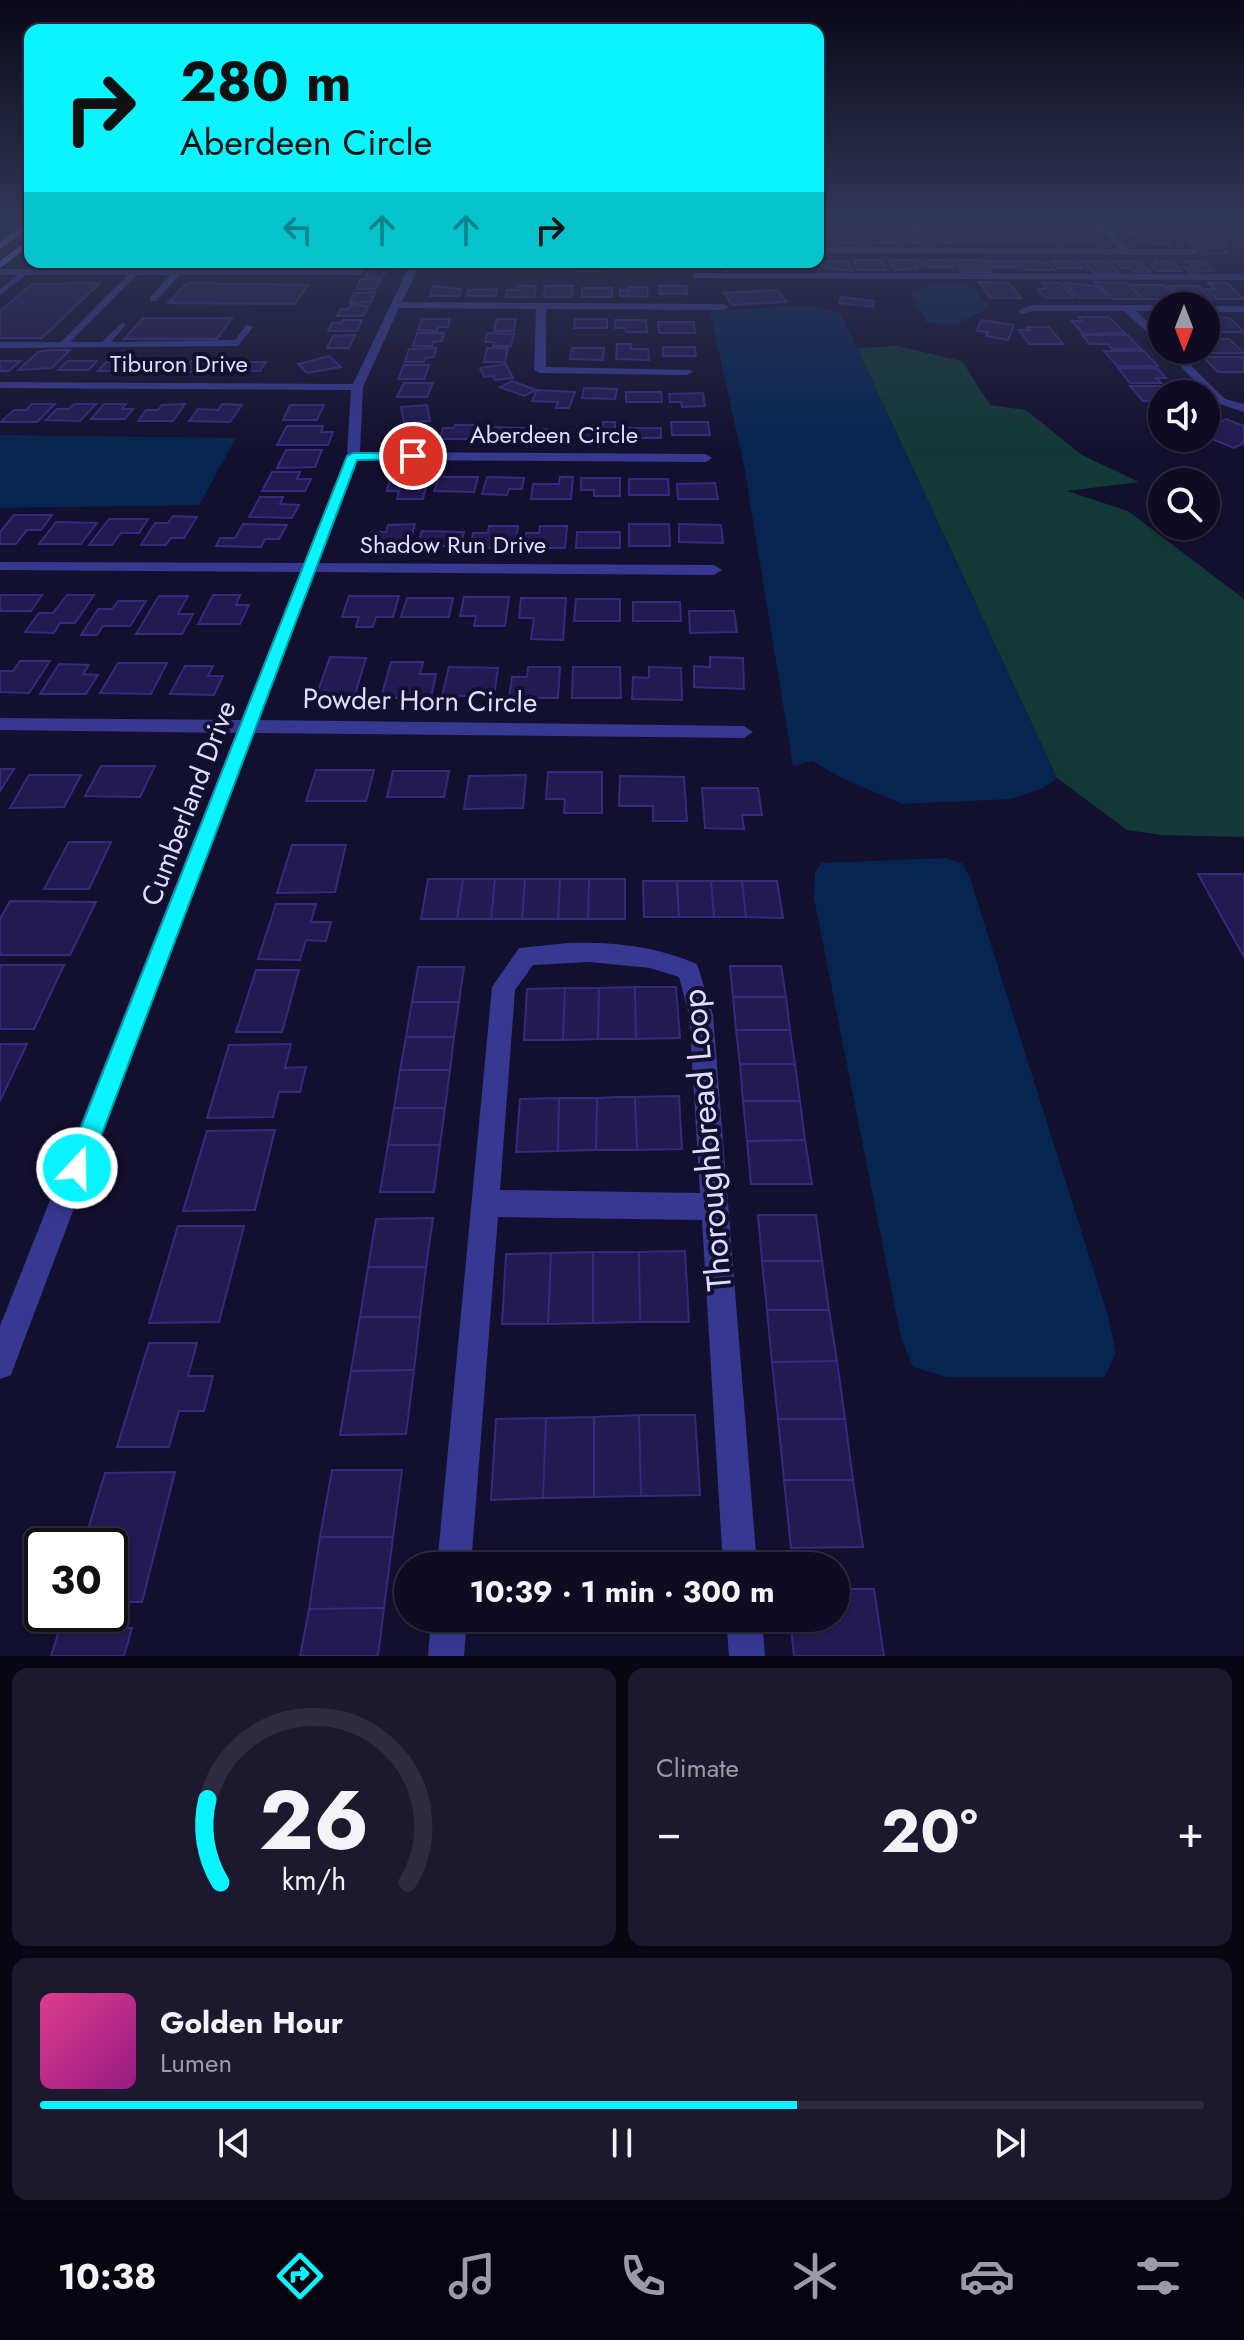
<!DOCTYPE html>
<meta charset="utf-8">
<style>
body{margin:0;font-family:Jost,sans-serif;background:#1c192f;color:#f1f3f6;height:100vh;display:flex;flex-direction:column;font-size:30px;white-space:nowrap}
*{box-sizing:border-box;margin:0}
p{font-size:26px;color:#9b9ba5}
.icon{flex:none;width:44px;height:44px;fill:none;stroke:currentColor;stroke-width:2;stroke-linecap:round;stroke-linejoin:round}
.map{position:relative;height:1656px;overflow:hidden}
.side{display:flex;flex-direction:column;gap:12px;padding:12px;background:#080613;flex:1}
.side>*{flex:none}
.banner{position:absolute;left:24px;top:24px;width:800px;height:244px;border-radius:16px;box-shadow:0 2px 6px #0004,0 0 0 2px #2e2b40;background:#09f4ff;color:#111;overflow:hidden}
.needle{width:52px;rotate:180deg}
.tools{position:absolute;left:1148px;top:292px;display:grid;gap:16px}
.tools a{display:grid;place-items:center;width:72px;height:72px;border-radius:50%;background:#0e0b22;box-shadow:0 2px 6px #0004,0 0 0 2px #2e2b40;font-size:40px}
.speed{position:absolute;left:24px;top:1528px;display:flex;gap:16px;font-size:40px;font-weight:700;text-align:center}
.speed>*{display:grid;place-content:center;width:104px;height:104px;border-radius:50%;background:#0e0b22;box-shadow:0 2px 6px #0004,0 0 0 2px #2e2b40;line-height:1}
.speed .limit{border:4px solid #111;border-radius:12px;background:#fff;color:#111}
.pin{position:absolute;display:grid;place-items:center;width:68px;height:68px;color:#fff;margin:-34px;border:4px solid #fff;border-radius:50%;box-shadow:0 2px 8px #0007}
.me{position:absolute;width:88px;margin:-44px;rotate:21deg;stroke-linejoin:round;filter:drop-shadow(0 0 6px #0008)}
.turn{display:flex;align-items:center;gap:28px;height:168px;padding:0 24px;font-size:36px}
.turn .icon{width:104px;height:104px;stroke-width:2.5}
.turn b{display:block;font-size:56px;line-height:68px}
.lanes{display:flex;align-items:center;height:76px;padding:0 24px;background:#0003;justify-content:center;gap:40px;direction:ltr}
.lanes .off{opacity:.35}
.big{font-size:60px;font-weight:700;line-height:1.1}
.side .widget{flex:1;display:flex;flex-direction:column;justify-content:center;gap:12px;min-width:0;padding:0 28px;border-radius:16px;background:#1c192f}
.side .dial{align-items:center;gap:0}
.dial svg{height:208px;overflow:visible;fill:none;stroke:#2e2b40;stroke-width:7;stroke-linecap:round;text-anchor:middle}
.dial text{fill:#f1f3f6;stroke:none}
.song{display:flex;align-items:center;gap:24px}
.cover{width:96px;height:96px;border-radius:12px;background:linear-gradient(135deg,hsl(330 70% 55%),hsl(310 70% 35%))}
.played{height:8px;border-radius:4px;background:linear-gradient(90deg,#09f4ff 65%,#2e2b40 65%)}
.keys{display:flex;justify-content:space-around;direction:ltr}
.heat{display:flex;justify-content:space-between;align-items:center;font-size:44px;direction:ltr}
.side .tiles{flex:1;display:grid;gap:12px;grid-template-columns:1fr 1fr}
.widget:last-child{grid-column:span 2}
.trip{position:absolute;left:394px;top:1552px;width:456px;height:80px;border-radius:40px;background:#0e0b22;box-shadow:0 2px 6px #0004,0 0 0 2px #2e2b40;font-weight:700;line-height:80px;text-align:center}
.dock{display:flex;height:128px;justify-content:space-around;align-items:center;background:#06040e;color:#9b9ba5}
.dock .icon{width:56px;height:56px}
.dock .on{color:#09f4ff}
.dock b{font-size:36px;color:#f1f3f6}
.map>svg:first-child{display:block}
</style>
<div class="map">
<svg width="1244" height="1656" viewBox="0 0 1244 1656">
<rect width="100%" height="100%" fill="#130f2e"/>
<path fill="#123935" d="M897,346l65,15 28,44 36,5 56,45 57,27 -72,9 61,20 116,88v238l-83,-2 -34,-5 -70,-52 -200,-430z"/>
<path fill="#062551" d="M934,283l36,2 20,22 -34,17 -29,-1 -16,-31z
M790,306l31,1 20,7 216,464 -13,10 -33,11 -109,5 -62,-27 -28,-16 -19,5 -48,-295 -35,-160z
M0,435l236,3 -37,67 -199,3z
M945,858l17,5 8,15 138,438 8,36 -11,25h-158l-34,-10 -12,-29 -87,-440 1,-25 6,-10z"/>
<path fill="#221a51" stroke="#362a7f" stroke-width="2" d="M894,222h26l4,6h-18l-10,-2z
M1132,226h16l10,8h-25l-3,-3h8z
M907,230h15l5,8h-7l3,5h-15l-5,-8h7z
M1204,230l29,5 -6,7 -30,-6z
M846,232h15l3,6 -8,-1 2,6h-16l-3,-8h8z
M1037,233h15l5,5h-8l5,5h-16l-7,-8h8z
M871,235h23l5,8h-24z
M934,235l26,3 4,5h-24z
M966,235h27l6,8h-18l-11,-3z
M1061,235h25l8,8 -29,-3z
M1135,236h27l10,8h-19l-12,-3z
M998,237l29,1 4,5h-29z
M1188,242h30l9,5h-8l8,6 -23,1z
M853,260h29l5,10h-29z
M889,260h30l4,6h-8l2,3 -23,1z
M924,260h26l4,7h-26z
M954,260h28l9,12h-30z
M819,261h29l5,10 -31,-3z
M986,261h28l5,6h-28z
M1018,261h19l11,3 6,6h-28z
M1051,261h25l7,7h-26z
M1082,261h26l12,12h-26z
M1114,261h26l11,11h-18l-3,-4h-9z
M1155,261h16l11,10h-25l-7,-7h8z
M1186,261h17l10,9 -22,3 -7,-6h9z
M443,262h26l-3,7h-26z
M578,262h24l-1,9h-24z
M610,262h28v5l-19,3v-3h-10z
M645,262h24l1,4 -25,3z
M714,262h28l2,5 -19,4 -1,-4h-9z
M749,262l27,1 2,5h-28z
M786,262h25l3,7h-17l-1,-3h-9z
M371,267l17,1 -6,9 -17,-1z
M361,279h20l-5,10h-20z
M979,282l30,1 12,15h-31z
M1095,282l32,1 16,16h-29z
M100,283l-58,55h-42v-27l32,-27z
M187,283l121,2 -13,19 -127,-1z
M1042,283h19l14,15h-30l-7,-9h9z
M1065,283l32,3 12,12h-30z
M1208,283h19l17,16h-27l-11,-10h9z
M1129,285h35l15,14h-36z
M433,286l28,3 -2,7h-29z
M517,286h19l-2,11h-28l1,-7h10z
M545,286h28l-1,11h-28z
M659,286h27l1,8h-27z
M1169,286h29l14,13h-30z
M629,287h18l1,10 -28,-1v-6h9z
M582,288h30v9h-30z
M497,289l-1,7h-29l1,-6z
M778,290l9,12 -55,3 -8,-12z
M375,292l-4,10 -21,1 4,-10z
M841,297l33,4 -1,6 -34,-4z
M351,305l18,1 -6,10h-26l4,-7h8z
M1079,317h30l16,16 -42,1 -11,-13h10z
M1206,317l24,1 14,14h-33l-5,-6z
M143,318h89l-15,21h-93z
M422,319h28l-2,8h-10l-1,4 -19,-1z
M497,319h19l-2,12h-20z
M575,319h32v9h-33z
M343,320h19l-5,11h-29l4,-8h9z
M615,320h31l1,12h-21l-1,-4h-10z
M981,320l33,5 -6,15 -22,-4 2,-4 -11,-1z
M658,322h36l1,11h-36z
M1027,327h22l14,17h-34l-10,-14h11z
M417,333h27l-2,8 -9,1 -1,4h-19z
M487,333l27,1 -3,12h-18l1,-4h-9z
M355,335l-6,13h-22l6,-12z
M1082,335h46l13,14h-29l-4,-5h-18z
M1206,339h23l15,14h-46l-3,-3h11z
M617,344h14v5h17l1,11 -33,-1z
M663,347h32l1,9h-33z
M436,348l-2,9 -9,1 -1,4h-19l4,-13z
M487,348h21l-3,14h-21z
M572,348h32l-1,12 -33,-1z
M50,350h20l-18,18 -34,2 20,-18z
M1104,351h40l14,15h-41z
M329,356l12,11 -34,6 -9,-9z
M1203,357h41v15h-26z
M0,361h20l-11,10h-9z
M67,361h30l-8,9h-31z
M191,361l30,1 -7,10h-31z
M106,362h31l-8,9h-31z
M149,362h30l-8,9h-30z
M236,362h30l-6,9 -31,-1z
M506,364l7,14 -18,2 -2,-4 -9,1 -4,-9z
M404,365h25l-5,14h-26z
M1118,368h39l9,10h-10l5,5h-31z
M512,381l24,9 -12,6 -24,-9z
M404,383h29l-6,14h-30z
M1130,386h45l7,8h-20v7h-19z
M584,388l33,1 -2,10 -33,-1z
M537,390l38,2 -6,16h-13l2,-6 -26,-1z
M626,392h35l1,10h-36z
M703,393l2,13 -23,1 -1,-5h-11l-1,-8z
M32,404h23l-18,18h-36l13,-12h12z
M74,404h22l-16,17 -34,-1 11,-11h12z
M104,404h22l-4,5h11l-8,10h-34z
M185,404l-12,17h-35l8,-11h12l4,-5z
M222,404l20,1 -12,17 -41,-1 9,-12 20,1z
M290,405h34l-7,15h-34z
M427,405l3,16 -26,2 -3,-16z
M1226,419l18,7v17l-10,5 -27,-11 10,-5 -10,-4z
M603,422h12v18h-37v-12h25z
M671,422h37l2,13h-38z
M455,425h23l-3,14h-35l3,-11h11z
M287,426h36l-2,6h12l-5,13h-51z
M489,427l35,1 -2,12h-36z
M625,428h36v10h-35z
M534,429l36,1 -2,10h-36z
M286,450h36l-7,17 -38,1z
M272,472h28l-3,7h14l-6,12h-43z
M391,476h38l-6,23h-26l2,-8h-12z
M439,477h39l-4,15 -40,-1z
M487,477l37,1 -2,11h-13l-2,6 -25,-1z
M560,477h13l-2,22h-40l2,-15h26z
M581,478h39v18h-26v-6h-13z
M629,479h39l1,16h-40z
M715,483l3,16h-40l-1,-15z
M260,497h23l-3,7 19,1 -7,13 -43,-1z
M14,515h38l-11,15h-14l-11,14h-16v-12z
M173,516l24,1 -13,21h-13l-5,7h-25l14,-22h13z
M109,519h39l-9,14h-18l-9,12h-23z
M56,522l41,1 -16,21h-42z
M243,524l44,1 -8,14h-14l-4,8 -45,-1 4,-8h15z
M415,524l-6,23h-42l5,-15h14l2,-7z
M629,524h40l1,22h-41z
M679,524l42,1 2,18 -44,-1z
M489,526h29l-3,22h-45l3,-15h15z
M540,526h27l-2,22h-42l3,-15h13z
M422,531l42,1 -4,14h-43z
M577,532h43v16h-44z
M0,595h42l-11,16h-31z
M67,595h27l-19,28h-15l-6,10 -29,-1 14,-19h14z
M213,595h27l-4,10h13l-9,19h-42z
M159,596h29l-10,18h15l-11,20h-46z
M349,596h50l-6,21h-17l-3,10h-17l3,-10h-17z
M464,597h45l-4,29h-31l2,-10h-16z
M407,598h46l-4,19h-48z
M521,598h45l-3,42 -32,-1 3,-21h-15z
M576,599h44v22h-46z
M118,601h28l-16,25h-27l-6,9h-16l17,-26h14z
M633,602h47l1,19h-48z
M689,611h45l3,21 -47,1z
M330,657l36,1 -12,40 -38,-1z
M710,657l33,1 1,31 -50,-2v-21l16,1z
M20,661h30l-21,32 -29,-1v-21h13z
M391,662h32l-3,12h16l-5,24h-50z
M118,663h49l-16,31 -51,-1z
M59,664l30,1 -6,9 15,1 -12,19h-46z
M185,666h28l-5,10h15l-9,19 -44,-1z
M449,667l49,1 -4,28h-52z
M528,667h32l-2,31h-49l3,-21h15z
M573,667h47l1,31h-49z
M649,667l32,1 1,32 -50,-1 1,-22 16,1z
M101,766h54l-15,31 -55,-1z
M0,769h14l-14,22z
M316,770h58l-8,31h-60z
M393,771h56l-5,26h-57z
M548,772h54v41h-38l1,-14h-19z
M29,775h52l-17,32 -54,1z
M526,775l-3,33 -59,1 5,-33z
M620,776l64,1 3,44h-34v-15h-34z
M702,788h56l4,27h-20l2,14 -39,-1z
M69,842h42l-22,47h-45z
M292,845h54l-11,47 -58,1z
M1198,874h46v83z
M428,879h35l-6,40h-36z
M463,879h32l-4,40h-34z
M495,879h30l-3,40h-31z
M525,879h35l-2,40h-36z
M560,879h29l-1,40h-30z
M589,879h36v40h-37z
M643,881h34l2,36h-35z
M677,881h34l3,36h-35z
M711,881h31l4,36h-32z
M742,881h35l6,37 -37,-1z
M10,901l86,1 -26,53h-70v-36z
M276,904h40l-5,18h20l-5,19 -20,-1 -6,20 -42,-1z
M0,965h64l-30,64h-34z
M730,966h51l5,31h-53z
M418,967h46l-5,35h-47z
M256,970h43l-17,62h-46z
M635,987h41l4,51 -44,1z
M635,987l1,52h-38l1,-51z
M565,988h34l-1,51 -35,1z
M565,988l-2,52h-39l3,-51z
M733,997h53l4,33h-54z
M412,1002h47l-5,35h-48z
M736,1030h54l5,34h-55z
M406,1037h48l-4,33h-50z
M0,1044h27l-27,57z
M291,1044l-6,24 21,-1 -6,25h-21l-6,25 -66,1 22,-73z
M740,1064h55l5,37h-57z
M400,1070h50l-5,38h-51z
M679,1096l3,53 -45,1 -2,-53z
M616,1097h19l2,53h-41l1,-52z
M559,1098h38l-1,52 -38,1z
M559,1098l-1,53 -42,1 4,-53z
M743,1101h57l5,39 -58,1z
M394,1108h51l-5,37h-52z
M275,1130l-20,80 -72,1 24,-80z
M805,1140l7,44h-61l-4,-43z
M388,1145h52l-6,47h-54z
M758,1215h58l6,46h-60z
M433,1218l-7,49h-58l8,-48z
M178,1226h66l-25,96 -70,1z
M685,1251l4,71h-49l-1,-70z
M593,1252h46l1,70 -47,1z
M593,1252v71l-45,1 3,-71z
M551,1253l-3,71h-46l4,-70z
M762,1261h60l7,49h-62z
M368,1267h58l-6,50h-60z
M767,1310h62l8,51 -65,1z
M360,1317h60l-6,53 -63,1z
M149,1343h48l-9,33h25l-9,35h-25l-10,36h-52z
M837,1361l8,58h-67l-6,-57z
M414,1370l-8,64 -66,1 11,-64z
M639,1415h56l5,80 -59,1z
M639,1415l2,81 -47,1v-80z
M594,1417v80l-51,1 3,-80z
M546,1418l-3,80 -52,2 5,-81z
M778,1419h67l8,61h-69z
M332,1470h70l-9,67h-73z
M175,1472l-33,130h-32v-56h-27l22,-73z
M784,1480h69l10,67 -72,1z
M320,1537h73l-9,71 -75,1z
M836,1589h38l10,67h-90l-4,-38h46z
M384,1608l-6,48h-78l9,-47z
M60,1628h72l-8,28h-73z"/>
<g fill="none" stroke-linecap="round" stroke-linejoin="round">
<path fill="#363891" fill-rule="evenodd" d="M209,262h8l-11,13h-6z
M23,270l7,2 -30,23v-6z
M132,271l7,2 -69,69h32l20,-19 4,2 -15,17 124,-2 11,-15 7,2 -15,19 -238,2v-6h61z
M174,271l7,2 -25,28h-6v-4z"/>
<path fill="#363891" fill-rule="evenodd" d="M1091,222h9l29,27h65l4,3 -4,3 -376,-2v-6l301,2z
M411,262h10l-19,40 322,2 5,3 -5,3 -178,-1v58l145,3 2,2 -6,3 -147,-2 -6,-3 2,-61 -137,-1 -36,79 -3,65 346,2 6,4 -6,4 -348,-2 -39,103 395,2 8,5 -8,5 -399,-3 -56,148 485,6 9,6 -9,6 -490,-5 -239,631 -4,11 -11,4v-53l236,-593 -236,-3v-12l241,2 59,-148 -300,-2v-8l304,1 43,-107 4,-66 -351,-2v-6l353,2z
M0,269h360l5,3 -5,3h-360z
M695,273l549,1v6l-552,-2z
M1123,306h8l31,31v9l-39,-36z
M1164,350h11l50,49 19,5v8l-27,-9z
M568,943c46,-1 86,3 129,21l16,51 44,551h-34l-21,-346 -204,-3 -27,349h-34l55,-579 27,-39zM589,962l61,6 29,9 10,38 11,178 -200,-3 15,-200 18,-25z
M431,1618h36l-3,38h-36z
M726,1618h36l3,38h-36z"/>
<path fill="#363891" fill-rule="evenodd" d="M1033,305h129l4,1h-4v5h-129l-11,3 -5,-3z
M1206,306h38v6h-38z"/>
<path fill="#7478ff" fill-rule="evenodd" d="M26,222h4v5l-30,22v-7z
M30,239v7l-30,22v-7z"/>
</g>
<linearGradient id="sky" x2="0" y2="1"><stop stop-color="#0a0819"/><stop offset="0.49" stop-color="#333757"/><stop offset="1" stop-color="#333757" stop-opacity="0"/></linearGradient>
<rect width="1244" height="454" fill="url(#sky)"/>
<path fill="#09f4ff" stroke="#069fa6" stroke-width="2" d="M413,453l5,3 -1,3 -60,1 -268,708 -4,8 -8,4 -9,-4 -3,-8 282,-712 6,-3z"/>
<g text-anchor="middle" stroke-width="8" stroke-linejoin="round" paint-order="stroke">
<g font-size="24" fill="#dfddff" stroke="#130f2e">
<text x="179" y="372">Tiburon Drive</text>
<text x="554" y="443">Aberdeen Circle</text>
<text x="453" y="553">Shadow Run Drive</text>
</g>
<g font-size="28" fill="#dfddff" stroke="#130f2e">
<text transform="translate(420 700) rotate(1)" y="10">Powder Horn Circle</text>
<text transform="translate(188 803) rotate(-69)" y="10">Cumberland Drive</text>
</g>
<g font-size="34" fill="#dfddff" stroke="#130f2e">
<text transform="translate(706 1140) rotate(-95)" y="12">Thoroughbread Loop</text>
</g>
</g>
</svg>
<div class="tools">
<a><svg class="needle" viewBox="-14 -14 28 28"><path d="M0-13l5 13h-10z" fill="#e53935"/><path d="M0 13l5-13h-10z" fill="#9b9ba5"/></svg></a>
<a><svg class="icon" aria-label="sound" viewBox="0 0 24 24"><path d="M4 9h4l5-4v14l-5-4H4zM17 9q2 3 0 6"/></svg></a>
<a><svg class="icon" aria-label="search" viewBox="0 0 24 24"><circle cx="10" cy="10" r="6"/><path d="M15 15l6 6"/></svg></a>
</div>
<div class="speed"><div class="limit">30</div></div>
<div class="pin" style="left:413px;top:456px;background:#d93025"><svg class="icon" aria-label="arrive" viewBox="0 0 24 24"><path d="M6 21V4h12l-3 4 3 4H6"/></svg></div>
<svg class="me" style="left:77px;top:1168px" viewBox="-20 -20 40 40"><circle r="17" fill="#09f4ff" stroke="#fff" stroke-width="3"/><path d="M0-11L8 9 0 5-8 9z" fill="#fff"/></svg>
<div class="trip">10:39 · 1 min · 300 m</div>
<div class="banner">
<div class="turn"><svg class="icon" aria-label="right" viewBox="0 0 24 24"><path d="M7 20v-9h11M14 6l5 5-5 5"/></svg><div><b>280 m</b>Aberdeen Circle</div></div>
<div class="lanes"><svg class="icon off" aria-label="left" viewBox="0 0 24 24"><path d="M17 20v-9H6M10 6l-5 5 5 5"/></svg><svg class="icon off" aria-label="ahead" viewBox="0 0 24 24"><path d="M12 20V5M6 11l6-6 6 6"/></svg><svg class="icon off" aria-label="ahead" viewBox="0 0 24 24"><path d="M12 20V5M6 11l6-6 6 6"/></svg><svg class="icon" aria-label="right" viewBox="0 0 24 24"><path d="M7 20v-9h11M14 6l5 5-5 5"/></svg></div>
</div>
</div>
<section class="side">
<div class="tiles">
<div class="widget dial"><svg viewBox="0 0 100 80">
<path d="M14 69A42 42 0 1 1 86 69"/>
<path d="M14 69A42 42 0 0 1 9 37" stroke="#09f4ff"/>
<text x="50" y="56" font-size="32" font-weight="700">26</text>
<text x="50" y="72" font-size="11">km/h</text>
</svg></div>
<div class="widget"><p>Climate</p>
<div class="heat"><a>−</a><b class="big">20°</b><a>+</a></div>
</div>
<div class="widget">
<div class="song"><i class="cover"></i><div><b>Golden Hour</b><p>Lumen</p></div></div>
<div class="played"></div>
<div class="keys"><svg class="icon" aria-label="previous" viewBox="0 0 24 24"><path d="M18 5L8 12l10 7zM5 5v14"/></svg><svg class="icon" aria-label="pause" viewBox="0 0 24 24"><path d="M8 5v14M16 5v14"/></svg><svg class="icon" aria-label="next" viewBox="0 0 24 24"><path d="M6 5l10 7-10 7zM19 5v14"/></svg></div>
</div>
</div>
</section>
<nav class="dock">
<b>10:38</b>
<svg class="icon on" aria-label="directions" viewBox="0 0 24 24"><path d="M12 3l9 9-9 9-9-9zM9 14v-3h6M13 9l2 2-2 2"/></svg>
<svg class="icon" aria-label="music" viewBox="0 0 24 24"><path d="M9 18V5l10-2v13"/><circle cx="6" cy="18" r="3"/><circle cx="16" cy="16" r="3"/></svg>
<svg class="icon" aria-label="phone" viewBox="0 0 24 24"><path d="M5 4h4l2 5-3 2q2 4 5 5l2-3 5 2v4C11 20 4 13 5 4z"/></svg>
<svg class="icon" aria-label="climate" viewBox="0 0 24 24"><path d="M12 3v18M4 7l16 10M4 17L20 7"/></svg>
<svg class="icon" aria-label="car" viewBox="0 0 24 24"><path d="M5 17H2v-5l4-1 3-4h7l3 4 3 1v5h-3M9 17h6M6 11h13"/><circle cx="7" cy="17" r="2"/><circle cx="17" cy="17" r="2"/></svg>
<svg class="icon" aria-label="filters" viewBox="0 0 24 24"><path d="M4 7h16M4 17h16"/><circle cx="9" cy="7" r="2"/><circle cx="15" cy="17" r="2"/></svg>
</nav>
